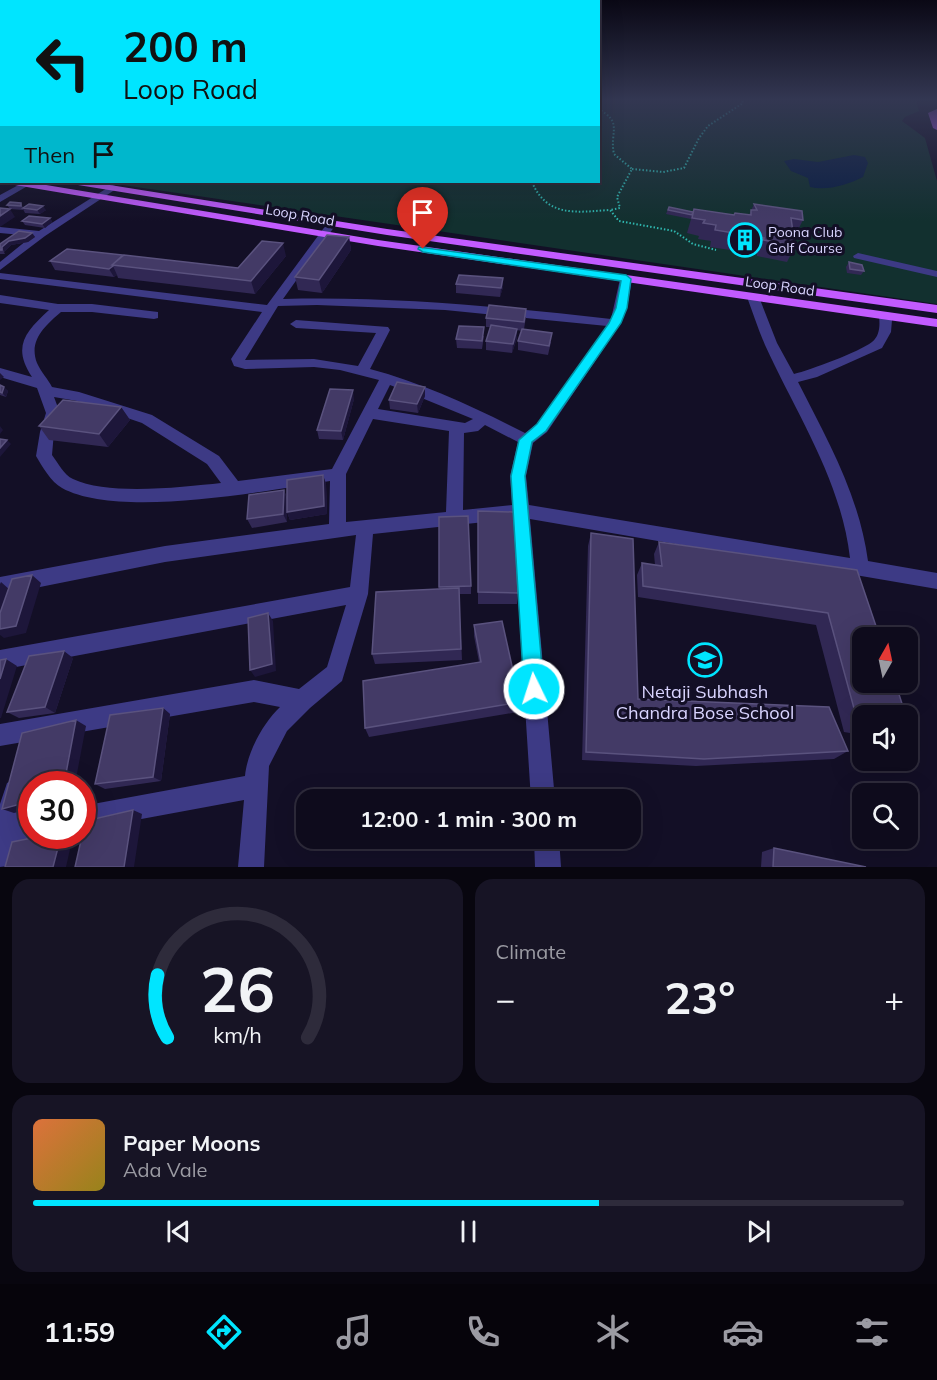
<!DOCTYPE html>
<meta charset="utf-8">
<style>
body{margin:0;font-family:Mulish,sans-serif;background:#171425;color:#f1f3f6;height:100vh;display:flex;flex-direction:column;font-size:22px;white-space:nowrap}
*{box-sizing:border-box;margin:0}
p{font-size:20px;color:#9b9ba3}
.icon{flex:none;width:33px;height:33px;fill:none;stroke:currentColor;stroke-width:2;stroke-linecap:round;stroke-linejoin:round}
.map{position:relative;height:867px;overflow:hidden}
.drawer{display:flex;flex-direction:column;gap:12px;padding:12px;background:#08060f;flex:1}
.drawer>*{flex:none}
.banner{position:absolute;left:0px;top:0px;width:600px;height:183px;box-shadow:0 6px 24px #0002,0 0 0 2px #2e2b3b;background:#00e5ff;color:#111;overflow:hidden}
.needle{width:39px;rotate:9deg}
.tools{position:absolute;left:852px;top:627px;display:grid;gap:12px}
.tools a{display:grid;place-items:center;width:66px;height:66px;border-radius:12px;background:#0e0b1c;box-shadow:0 6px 24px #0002,0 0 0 2px #2e2b3b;font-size:30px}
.speed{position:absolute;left:18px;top:771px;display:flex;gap:12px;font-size:30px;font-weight:700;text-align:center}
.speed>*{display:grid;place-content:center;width:78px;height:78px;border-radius:50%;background:#0e0b1c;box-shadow:0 6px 24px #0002,0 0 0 2px #2e2b3b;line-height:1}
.speed .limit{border:9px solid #d22;background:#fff;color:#111}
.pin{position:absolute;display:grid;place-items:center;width:51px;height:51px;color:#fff;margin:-62px -26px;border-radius:50% 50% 50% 0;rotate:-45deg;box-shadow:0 0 6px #0007}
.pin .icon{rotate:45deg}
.me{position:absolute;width:66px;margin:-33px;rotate:356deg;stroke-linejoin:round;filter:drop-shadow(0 0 4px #0008)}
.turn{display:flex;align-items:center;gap:21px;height:126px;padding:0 24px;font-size:27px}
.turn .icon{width:78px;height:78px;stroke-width:2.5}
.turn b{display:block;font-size:42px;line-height:51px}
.then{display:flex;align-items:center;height:57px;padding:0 24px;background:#0003;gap:12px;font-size:22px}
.big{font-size:45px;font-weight:700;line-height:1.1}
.drawer .tile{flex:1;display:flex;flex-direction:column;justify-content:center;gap:9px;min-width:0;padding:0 21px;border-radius:18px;background:#171425}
.drawer .dial{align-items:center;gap:0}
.dial svg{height:156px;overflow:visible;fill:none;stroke:#2e2b3b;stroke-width:7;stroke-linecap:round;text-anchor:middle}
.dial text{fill:#f1f3f6;stroke:none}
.song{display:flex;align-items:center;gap:18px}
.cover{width:72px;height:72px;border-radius:9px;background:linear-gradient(135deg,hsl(20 70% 55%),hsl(50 70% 35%))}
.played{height:6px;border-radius:3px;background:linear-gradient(90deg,#00e5ff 65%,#2e2b3b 65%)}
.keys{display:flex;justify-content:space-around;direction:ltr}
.heat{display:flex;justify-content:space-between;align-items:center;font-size:33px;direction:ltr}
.drawer .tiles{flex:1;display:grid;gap:12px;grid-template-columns:1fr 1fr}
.tile:last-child{grid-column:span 2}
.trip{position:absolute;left:296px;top:789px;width:345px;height:60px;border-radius:18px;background:#0e0b1c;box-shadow:0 6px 24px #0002,0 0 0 2px #2e2b3b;font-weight:700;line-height:60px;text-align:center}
.tabs{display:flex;height:96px;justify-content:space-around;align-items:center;background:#06040b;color:#9b9ba3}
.tabs .icon{width:42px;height:42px}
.tabs .selected{color:#00e5ff}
.tabs b{font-size:27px;color:#f1f3f6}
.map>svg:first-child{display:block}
</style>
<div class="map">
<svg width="937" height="867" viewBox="0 0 937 867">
<rect width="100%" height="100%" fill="#130f26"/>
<path fill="#12302f" d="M599,100h317l3,11 -14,6 -3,4 23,17 12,43v123l-835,-122h496z"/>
<path fill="#0a1f44" d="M854,155l11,2 3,6 -5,14c-16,8 -36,14 -53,10l-2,-9 -17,-7 -7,-10 10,-2 24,3z"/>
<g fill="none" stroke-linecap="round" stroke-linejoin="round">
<path stroke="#2fb8b0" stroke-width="2" stroke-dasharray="1.5 2" stroke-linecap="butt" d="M598,109c26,13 11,24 16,45l18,15 -15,28 3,11 -10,2
M632,169l31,3 21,-4 15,-30 9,-12 35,-23 -1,-3
M532,182c15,36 45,30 78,28l9,11 55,10 19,13 23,6"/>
<path fill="#3d3a85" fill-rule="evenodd" d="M24,182l7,2 -31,18v-7z
M112,185l7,2 -74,49 -45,34v-8l32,-26 -32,-3v-6l39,4z
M332,220l5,3 -54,76c110,-3 219,8 328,20l9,-40 6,-3 6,3 -5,29 -6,15 -74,109 -14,11 -7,33 3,29 321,53c-9,-78 -53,-143 -85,-213 -7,-16 -12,-32 -18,-48l6,-3 6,3 18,46 17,31c16,-4 65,-22 78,-32 8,-6 8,-17 7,-26l6,-4 4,1 3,7 -1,12 -9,16 -65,29 -19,5c30,59 61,113 70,179l69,12v16l-407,-70 25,281h-24l-18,-281 -140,15 -5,60 -26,87 -32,27 -23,23 -18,35 -5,101h-26l6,-67 -162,30v-24l163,-30c2,-23 18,-53 35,-69l-26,-5 -254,44v-22l254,-44 45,9 28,-22 19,-62 -346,65v-20l350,-63 6,-52 -191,27 -165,33v-18l165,-31 164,-22 1,-43c-65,10 -212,38 -268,7 -11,-6 -20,-22 -26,-32l4,-24 6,-19 -9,-25 -37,-11v-9l32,9c-20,-30 -7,-45 17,-67l-49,-7v-8l58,9h34l66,8v6l-4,1 -62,-7h-31c-15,13 -33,28 -24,51 4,9 11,16 15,24l27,5 73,23 67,41 19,25 94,-12 47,-89 -39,-10 -26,-3 -69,2 -11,-3 -3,-7 31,-47 -262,-33v-6l267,32 62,-84zM317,305l128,5 162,16 -70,98 -12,9c-49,-25 -102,-50 -155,-64l20,-39 -2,-3 -92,-7 -6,4 6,4 80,5 -18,33 -44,-7 -69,1 33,-54zM390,385l83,34 -8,4 -87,-14zM54,397l23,4 65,22 65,41 14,19c-38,4 -113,13 -148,-4 -9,-4 -15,-16 -21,-24l2,-23 6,-19zM373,419l76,12 -3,81 -100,10v-48zM485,425l33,17 -8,34 2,29 -49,5 1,-77 14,-2z
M858,253l79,18v6l-83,-19 -1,-2z
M15,779l8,4 4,8 -6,26 11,-2v21h9l-25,6 -7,24 -9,1v-63l7,-21z
M534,838h25l2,29h-26z"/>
<path fill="#c25bff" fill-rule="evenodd" d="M937,109v21l-4,-2 -5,-15z
M0,165h2v6h-2z
M0,176h2l1,6h-3z
M11,182h17l350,58 559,79v8l-559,-81 -363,-61z
M74,182h17l296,47 550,76v8l-550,-78 -309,-50z"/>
</g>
<path fill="#312854" d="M21,203l2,5 23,2 -6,4 -15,-1 -2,-4v1l-13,-1 -3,-4z
M754,204l49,16 -8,16 -2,-1 2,11 -8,16 -30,-6v-2l-47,-7 1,-6 -13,-2 1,-3 -12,-3 4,-14 -25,-5 3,-7 24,5 41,3h15z
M50,218l2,4 -7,6 -20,-3 -3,-4z
M32,233l3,4 -7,5 -17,3 -7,7 1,2h-5v-10z
M349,237l2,13 -29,43 -24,-3 -3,-13z
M286,256l-31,38 -137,-16 -1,-3 -3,2 -59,-7 -5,-9 188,7z
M849,262l15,9 -3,4 -14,-2 -1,-6z
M456,284l47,3 -3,10 -44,-4z
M526,317l-2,12 27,13 -3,13 -30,-5v-9l4,-10 -5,-1v8l-5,15 -26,-3v-9l4,-14h-4v-9z
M484,336l-2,13 -25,-1 -1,-9z
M0,385l8,6 -2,6 -6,-2z
M425,387v9l-7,17 -28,-4 -1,-9z
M354,399l-11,41 -24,-1 -2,-9z
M121,407l9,13 -22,27 -59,-7 -10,-14z
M323,475l3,9 1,30 -37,6 -3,-8v10l-35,6 -5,-9 37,-29 3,8z
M478,511l40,82 -1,11h-39z
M439,517l32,69v8h-12l3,66 -87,4 -3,-10 67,-65z
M591,533l47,166 210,52 -14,8 -138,7 -114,-6 6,-214z
M659,542l198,28 5,165 -18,-3 -28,-107 -178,-28 -1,-22 5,-12 13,2 -1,-11z
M474,625l46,77 -2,10 -149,25 -4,-9 114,-66 -5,-26z
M73,658l-18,55 -36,5 -12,-6z
M163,708l7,6 -9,67 -56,8 -10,-5z
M774,848l92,19h-105l1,-15z"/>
<path fill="#1d163a" d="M43,206l3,4 -6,4 -3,-4z
M10,209l5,8 -15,10v-11z
M50,218l2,4 -7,6 -3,-4z
M32,233l3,4 -7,5 -17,3 -7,7 1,2 -3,-7 7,-6z
M349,237l2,13 -29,43 -3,-13z
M283,243l3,13 -31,38 -4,-13z
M113,266l4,9 -3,2 -5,-8z
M503,278v9l-3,10 1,-9z
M517,329v9l-5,15 1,-9z
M0,373l4,4 -4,3z
M4,387l4,4 -2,6 -4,-4z
M425,387v9l-7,17 -1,-9z
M353,390l1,9 -11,41 -2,-9z
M121,407l9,13 -22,27 -9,-13z
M0,426l3,4 -3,4z
M7,440l4,4 -11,13v-9z
M323,475l3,9 1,30 -37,6 -3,-8v10l-4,-8 1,-24 3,9z
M32,575l9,8 -15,50 -22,5 -4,-3v-6z
M1,582l9,8 -10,31v-37z
M268,613l5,8 3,50 -21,6 -5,-7z
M64,651l9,7 -18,55 -10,-6z
M6,659l11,7 -16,52h-1v-39z
M163,708l7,6 -9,67 -8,-4z
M76,720l10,6 -11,58h-11z
M32,801v7l-18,5 -12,-4z
M133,810l9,4 -8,53h-10z
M61,836h12l-7,31h-13z"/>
<path fill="#433a66" stroke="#5a527e" stroke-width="1.5" d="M10,202l11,1v3l-14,-1z
M29,204l14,2 -6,4 -14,-2z
M754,204l48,7 1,9 -12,-2 4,28 -32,-6 1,-2 -49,-8 1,-5 -13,-2 2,-3 -13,-2 2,-9 40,6 1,-2 16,2v-5h6z
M669,207l24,5 -1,3 -24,-5z
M0,208l10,1 -10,7z
M29,216l21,2 -8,6 -20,-3z
M19,231l13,2 -7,5 -16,3 -7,6v3h-2v-6z
M327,235l22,2 -30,43 -24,-3z
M262,241l21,2 -32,38 -139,-16 12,-10 114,13z
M67,249l56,6 -11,10 1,1 -4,3 -59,-8z
M849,262l13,3 2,6 -14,-2z
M459,275l44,3 -2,10 -45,-4z
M489,305l37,4 -2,13 -38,-4z
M491,325l26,4 -4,15 -27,-3z
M459,326l25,1 -2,14 -26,-2z
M522,329l30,4 -3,13 -31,-5z
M397,382l28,5 -8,17 -28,-4z
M0,385l4,2 -2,6 -2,-1z
M330,389l23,1 -12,41 -24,-1z
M63,400l58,7 -22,27 -60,-8z
M0,439l7,1 -7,8z
M323,475l1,31 -37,6v-32z
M284,490l-1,24 -36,5 2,-24z
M478,511l36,1 4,81 -40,-1z
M468,516l3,70 -32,1v-70z
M591,533l42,6 5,160 191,8 19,44 -144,8 -118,-7z
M659,542l198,28 23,68h-18v44h33l11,34h-44v8l-4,-1 -30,-110 -185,-27 -1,-23 20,3z
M32,575l-16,51 -16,3v-16l12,-34z
M459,588l2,61 -89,5 4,-62z
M268,613l4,51 -22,6 -2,-52z
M502,621l18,81 -155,26 -2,-47 118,-19 -7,-37z
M64,651l-19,56 -38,5 22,-56z
M6,659l-6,20v-19z
M163,708l-10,69 -58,7 15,-69z
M908,719l4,13 -4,-1z
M76,720l-12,64h-32v17l-30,8 20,-76z
M133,810l-9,57h-49l7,-31 3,-15z
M42,836h19l-8,31h-48l7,-25z
M774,848l92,19h-93z"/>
<linearGradient id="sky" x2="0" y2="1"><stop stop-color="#0a0815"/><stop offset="0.45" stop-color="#333752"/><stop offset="1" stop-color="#333752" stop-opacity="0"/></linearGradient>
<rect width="937" height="221" fill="url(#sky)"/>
<path fill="#00e5ff" stroke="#0095a6" stroke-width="1.5" d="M419,247l207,28 5,4 -4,29 -6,15 -75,108 -14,11 -7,34 19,213 -3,6 -7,3 -7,-3 -3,-6 -13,-213 8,-36 18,-16 72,-101 7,-15 5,-27 -198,-29 -5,-3z"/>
<defs>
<symbol id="building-ring" viewBox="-11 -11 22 22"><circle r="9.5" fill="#130f26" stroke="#00e5ff" stroke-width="1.5"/><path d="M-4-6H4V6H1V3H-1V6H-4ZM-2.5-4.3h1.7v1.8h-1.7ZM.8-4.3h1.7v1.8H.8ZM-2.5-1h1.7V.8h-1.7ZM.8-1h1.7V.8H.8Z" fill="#00e5ff"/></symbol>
<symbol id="school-ring" viewBox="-11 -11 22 22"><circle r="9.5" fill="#130f26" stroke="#00e5ff" stroke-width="1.5"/><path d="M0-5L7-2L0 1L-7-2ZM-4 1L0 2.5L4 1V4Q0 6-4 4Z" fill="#00e5ff"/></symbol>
</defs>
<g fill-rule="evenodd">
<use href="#building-ring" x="726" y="221" width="38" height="38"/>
<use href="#school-ring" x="686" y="641" width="38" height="38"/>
</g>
<g text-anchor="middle" stroke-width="6" stroke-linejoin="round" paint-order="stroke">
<g font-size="14" fill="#d9d4ff" stroke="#130f26">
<text transform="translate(300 215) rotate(10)" y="5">Loop Road</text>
<text transform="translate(780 286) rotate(8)" y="5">Loop Road</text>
</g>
<g font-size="14" fill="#d9d4ff" stroke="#130f26" text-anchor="start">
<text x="768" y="237">Poona Club<tspan x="768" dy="16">Golf Course</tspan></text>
</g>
<g font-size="18" fill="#d9d4ff" stroke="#130f26">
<text x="705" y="698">Netaji Subhash<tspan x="705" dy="21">Chandra Bose School</tspan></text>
</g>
</g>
</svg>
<div class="tools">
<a><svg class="needle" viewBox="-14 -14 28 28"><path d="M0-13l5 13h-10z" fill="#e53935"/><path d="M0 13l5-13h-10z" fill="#9b9ba3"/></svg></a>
<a><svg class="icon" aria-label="sound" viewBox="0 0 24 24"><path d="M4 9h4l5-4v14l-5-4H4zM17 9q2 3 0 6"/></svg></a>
<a><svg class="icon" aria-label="search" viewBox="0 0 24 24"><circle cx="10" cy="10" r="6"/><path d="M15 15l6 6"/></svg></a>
</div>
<div class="speed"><div class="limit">30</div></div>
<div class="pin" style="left:423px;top:249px;background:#d93025"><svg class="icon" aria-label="arrive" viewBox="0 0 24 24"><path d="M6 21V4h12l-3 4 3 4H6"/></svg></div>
<svg class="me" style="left:534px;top:689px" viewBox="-20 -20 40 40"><circle r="17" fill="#00e5ff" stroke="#fff" stroke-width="3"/><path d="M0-11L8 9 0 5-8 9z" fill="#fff"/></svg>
<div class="trip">12:00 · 1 min · 300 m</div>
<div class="banner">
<div class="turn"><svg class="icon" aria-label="left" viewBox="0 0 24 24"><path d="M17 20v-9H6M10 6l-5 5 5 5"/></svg><div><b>200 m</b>Loop Road</div></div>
<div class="then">Then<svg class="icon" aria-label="arrive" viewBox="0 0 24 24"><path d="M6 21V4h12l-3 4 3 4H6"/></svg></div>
</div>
</div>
<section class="drawer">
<div class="tiles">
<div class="tile dial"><svg viewBox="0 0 100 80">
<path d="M14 69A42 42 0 1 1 86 69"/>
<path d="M14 69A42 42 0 0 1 9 37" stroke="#00e5ff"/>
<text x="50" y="56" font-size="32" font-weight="700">26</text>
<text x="50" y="72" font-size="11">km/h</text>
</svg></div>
<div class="tile"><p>Climate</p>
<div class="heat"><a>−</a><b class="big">23°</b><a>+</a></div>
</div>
<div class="tile">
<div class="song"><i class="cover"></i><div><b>Paper Moons</b><p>Ada Vale</p></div></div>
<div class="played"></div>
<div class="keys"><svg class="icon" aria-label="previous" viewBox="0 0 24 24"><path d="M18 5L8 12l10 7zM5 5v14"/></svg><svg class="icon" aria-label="pause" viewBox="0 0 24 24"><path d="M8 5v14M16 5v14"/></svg><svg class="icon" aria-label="next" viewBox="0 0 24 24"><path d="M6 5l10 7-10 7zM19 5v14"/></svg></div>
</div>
</div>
</section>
<nav class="tabs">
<b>11:59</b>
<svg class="icon selected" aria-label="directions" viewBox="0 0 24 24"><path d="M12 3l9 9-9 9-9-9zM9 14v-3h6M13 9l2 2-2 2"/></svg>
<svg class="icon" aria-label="music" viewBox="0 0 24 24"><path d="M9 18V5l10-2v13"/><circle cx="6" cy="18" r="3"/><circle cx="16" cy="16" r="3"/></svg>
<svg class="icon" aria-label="phone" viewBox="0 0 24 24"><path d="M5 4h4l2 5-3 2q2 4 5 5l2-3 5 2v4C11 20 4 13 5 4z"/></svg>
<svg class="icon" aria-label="climate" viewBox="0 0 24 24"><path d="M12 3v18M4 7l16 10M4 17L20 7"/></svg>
<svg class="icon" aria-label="car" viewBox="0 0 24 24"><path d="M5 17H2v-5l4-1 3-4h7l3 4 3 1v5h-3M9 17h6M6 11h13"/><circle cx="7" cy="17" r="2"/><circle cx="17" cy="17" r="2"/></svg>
<svg class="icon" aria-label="filters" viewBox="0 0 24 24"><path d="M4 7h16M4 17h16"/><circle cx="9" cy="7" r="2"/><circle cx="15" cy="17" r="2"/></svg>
</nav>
